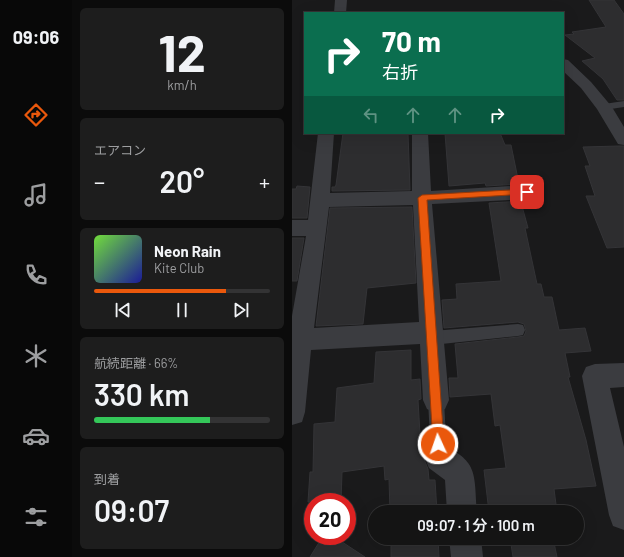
<!DOCTYPE html>
<html lang="ja">
<meta charset="utf-8">
<style>
body{margin:0;font-family:Barlow,"Noto Sans JP",sans-serif;background:#1d1d1d;color:#f1f3f6;height:100vh;display:flex;flex-direction:column;font-size:15px;white-space:nowrap}
*{box-sizing:border-box;margin:0}
p{font-size:13px;color:#9d9ea0}
.icon{flex:none;width:22px;height:22px;fill:none;stroke:currentColor;stroke-width:2;stroke-linecap:round;stroke-linejoin:round}
.map{position:relative;flex:1;overflow:hidden}
.side{display:flex;flex-direction:column;gap:8px;padding:8px;background:#0b0b0b;width:220px}
.side>*{flex:none}
.top-card{position:absolute;left:12px;top:12px;width:260px;height:122px;border-radius:0px;box-shadow:0 4px 16px #0002,0 0 0 1px #333334;background:#0b6e4f;color:#fff;overflow:hidden}
.speed{position:absolute;left:12px;top:493px;display:flex;gap:8px;font-size:20px;font-weight:700;text-align:center}
.speed>*{display:grid;place-content:center;width:52px;height:52px;border-radius:50%;background:#141414;box-shadow:0 4px 16px #0002,0 0 0 1px #333334;line-height:1}
.speed .limit{border:6px solid #d22;background:#fff;color:#111}
.pin{position:absolute;display:grid;place-items:center;width:34px;height:34px;color:#fff;margin:-17px;border-radius:8px;box-shadow:0 2px 6px #0006}
.me{position:absolute;width:44px;margin:-22px;rotate:357deg;stroke-linejoin:round;filter:drop-shadow(0 0 3px #0008)}
.turn{display:flex;align-items:center;gap:14px;height:84px;padding:0 12px;font-size:18px}
.turn .icon{width:52px;height:52px;stroke-width:2.5}
.turn b{display:block;font-size:28px;line-height:34px}
.lanes{display:flex;align-items:center;height:38px;padding:0 12px;background:#0003;justify-content:center;gap:20px;direction:ltr}
.lanes .off{opacity:.35}
.big{font-size:30px;font-weight:600;line-height:1.1}
.side .widget{flex:1;display:flex;flex-direction:column;justify-content:center;gap:6px;min-width:0;padding:0 14px;border-radius:6px;background:#1d1d1d}
.side .dial{align-items:center;gap:0}
.dial b{font-size:52px;line-height:1}
.song{display:flex;align-items:center;gap:12px}
.cover{width:48px;height:48px;border-radius:6px;background:linear-gradient(135deg,hsl(100 70% 55%),hsl(240 70% 35%))}
.played{height:4px;border-radius:2px;background:linear-gradient(90deg,#ea580c 75%,#333334 75%)}
.keys{display:flex;justify-content:space-around;direction:ltr}
.heat{display:flex;justify-content:space-between;align-items:center;font-size:22px;direction:ltr}
.charge{height:6px;border-radius:3px;background:linear-gradient(90deg,#34c759 66%,#333334 0)}
.trip{position:absolute;left:76px;top:505px;width:216px;height:40px;border-radius:20px;background:#141414;box-shadow:0 4px 16px #0002,0 0 0 1px #333334;font-weight:600;line-height:40px;text-align:center}
main{display:flex;flex:1;min-height:0}
.dock{display:flex;flex-direction:column;width:72px;justify-content:space-around;align-items:center;background:#080808;color:#9d9ea0}
.dock .icon{width:28px;height:28px}
.dock .current{color:#ea580c}
.dock b{font-size:18px;color:#f1f3f6}
.map>svg:first-child{display:block}
</style>
<main>
<nav class="dock">
<b>09:06</b>
<svg class="icon current" aria-label="directions" viewBox="0 0 24 24"><path d="M12 3l9 9-9 9-9-9zM9 14v-3h6M13 9l2 2-2 2"/></svg>
<svg class="icon" aria-label="music" viewBox="0 0 24 24"><path d="M9 18V5l10-2v13"/><circle cx="6" cy="18" r="3"/><circle cx="16" cy="16" r="3"/></svg>
<svg class="icon" aria-label="phone" viewBox="0 0 24 24"><path d="M5 4h4l2 5-3 2q2 4 5 5l2-3 5 2v4C11 20 4 13 5 4z"/></svg>
<svg class="icon" aria-label="climate" viewBox="0 0 24 24"><path d="M12 3v18M4 7l16 10M4 17L20 7"/></svg>
<svg class="icon" aria-label="car" viewBox="0 0 24 24"><path d="M5 17H2v-5l4-1 3-4h7l3 4 3 1v5h-3M9 17h6M6 11h13"/><circle cx="7" cy="17" r="2"/><circle cx="17" cy="17" r="2"/></svg>
<svg class="icon" aria-label="filters" viewBox="0 0 24 24"><path d="M4 7h16M4 17h16"/><circle cx="9" cy="7" r="2"/><circle cx="15" cy="17" r="2"/></svg>
</nav>
<section class="side">
<div class="widget dial"><b>12</b><p>km/h</p></div>
<div class="widget"><p>エアコン</p>
<div class="heat"><a>−</a><b class="big">20°</b><a>+</a></div>
</div>
<div class="widget">
<div class="song"><i class="cover"></i><div><b>Neon Rain</b><p>Kite Club</p></div></div>
<div class="played"></div>
<div class="keys"><svg class="icon" aria-label="previous" viewBox="0 0 24 24"><path d="M18 5L8 12l10 7zM5 5v14"/></svg><svg class="icon" aria-label="pause" viewBox="0 0 24 24"><path d="M8 5v14M16 5v14"/></svg><svg class="icon" aria-label="next" viewBox="0 0 24 24"><path d="M6 5l10 7-10 7zM19 5v14"/></svg></div>
</div>
<div class="widget"><p>航続距離 · 66%</p><b class="big">330 km</b><div class="charge"></div></div>
<div class="widget"><p>到着</p><b class="big">09:07</b></div>
</section>
<div class="map">
<svg width="332" height="557" viewBox="0 0 332 557">
<rect width="100%" height="100%" fill="#1a1a1b"/>
<path fill="#2d2d2f" stroke="#343437" d="M297,0h25l10,14v86h-7l-14,-21 -21,-18 13,-3 -30,-23 9,-1 -2,-2 34,-5z
M51,133h65l2,57 -78,1v-4h3l1,-2z
M153,133h55l5,12h6l8,39 -33,2 -1,-3 -36,3z
M327,146h5v101l-17,1 -21,-52h9l-10,-30h5l-7,-19z
M5,186l13,1 -3,31h-15v-29h4z
M231,201l1,5h-2l6,22h-3l12,56h4l3,13h8l7,33 26,-2 6,23 -26,2 5,24h-2l18,63 10,46 -42,3 3,23h-68l-5,-42 22,-2 -6,-43 -5,1 -4,-32 -41,3 -1,-19h9l-3,-34 63,-7 6,-1 2,-5 -2,-7 -6,-2 -74,6 -2,-28 15,-1 -1,-15 45,-3 -12,-78z
M120,207l4,76 -49,5 -4,36 -47,2 14,-118z
M0,238h12l-7,43h-5z
M119,350v30l9,-1 1,20 -3,1 3,52 5,-1 -2,8 4,10 1,11h6l2,32h-47l-1,-33 -4,1 -1,-14 -42,6 -1,30h-33l2,-30h3l1,-48 21,-2 2,-34 37,-5 2,-31z
M31,536h10l32,21h-55z
M99,538h47l1,19h-48z
M218,538h43l4,19h-44z"/>
<g fill="none" stroke-linecap="round" stroke-linejoin="round">
<path fill="#3b3c40" fill-rule="evenodd" d="M332,101v6l-20,3 -5,-3 5,-3z
M226,324l5,1 2,5 -2,5 -5,1 -86,9 -5,-2 -2,-5 2,-5 5,-2z
M144,392l6,2 2,6 3,58 -2,6 -6,2 -6,-2 -2,-6 -3,-58 2,-6z"/>
<path fill="#3b3c40" fill-rule="evenodd" d="M43,0h12l-1,13h-12z
M271,59l5,1 23,22 21,25 12,20v18l-6,-1 -21,-35 -16,-21 -18,-17z
M26,133h16l-4,60 82,-2v-58h16l3,58 96,-6 7,2 2,5 -2,5 -7,2 -95,5 17,196 -4,9 -9,4 -9,-4 -4,-9 -3,-56 -109,6 -6,62 -3,10 -10,3v-109l14,-80h-14v-16h16zM121,205l6,117 -105,6 15,-121z
M332,363v24l-14,1 14,59v83l-11,-4 -4,-11 -27,-139 4,-9 9,-3z
M147,444c40,16 35,30 38,68h-30l-2,-32 -16,-12 -4,-10 4,-10z
M157,538h32l2,19h-32z"/>
</g>
<path fill="#ea580c" stroke="#983908" d="M235,189l4,3 -4,2 -100,6 17,244 -1,4 -5,2 -4,-2 -1,-4 -15,-246 4,-3z"/>
</svg>
<div class="speed"><div class="limit">20</div></div>
<div class="pin" style="left:235px;top:192px;background:#d93025"><svg class="icon" aria-label="arrive" viewBox="0 0 24 24"><path d="M6 21V4h12l-3 4 3 4H6"/></svg></div>
<svg class="me" style="left:146px;top:444px" viewBox="-20 -20 40 40"><circle r="17" fill="#ea580c" stroke="#fff" stroke-width="3"/><path d="M0-11L8 9 0 5-8 9z" fill="#fff"/></svg>
<div class="trip">09:07 · 1 分 · 100 m</div>
<div class="top-card">
<div class="turn"><svg class="icon" aria-label="right" viewBox="0 0 24 24"><path d="M7 20v-9h11M14 6l5 5-5 5"/></svg><div><b>70 m</b>右折</div></div>
<div class="lanes"><svg class="icon off" aria-label="left" viewBox="0 0 24 24"><path d="M17 20v-9H6M10 6l-5 5 5 5"/></svg><svg class="icon off" aria-label="ahead" viewBox="0 0 24 24"><path d="M12 20V5M6 11l6-6 6 6"/></svg><svg class="icon off" aria-label="ahead" viewBox="0 0 24 24"><path d="M12 20V5M6 11l6-6 6 6"/></svg><svg class="icon" aria-label="right" viewBox="0 0 24 24"><path d="M7 20v-9h11M14 6l5 5-5 5"/></svg></div>
</div>
</div>
</main>
